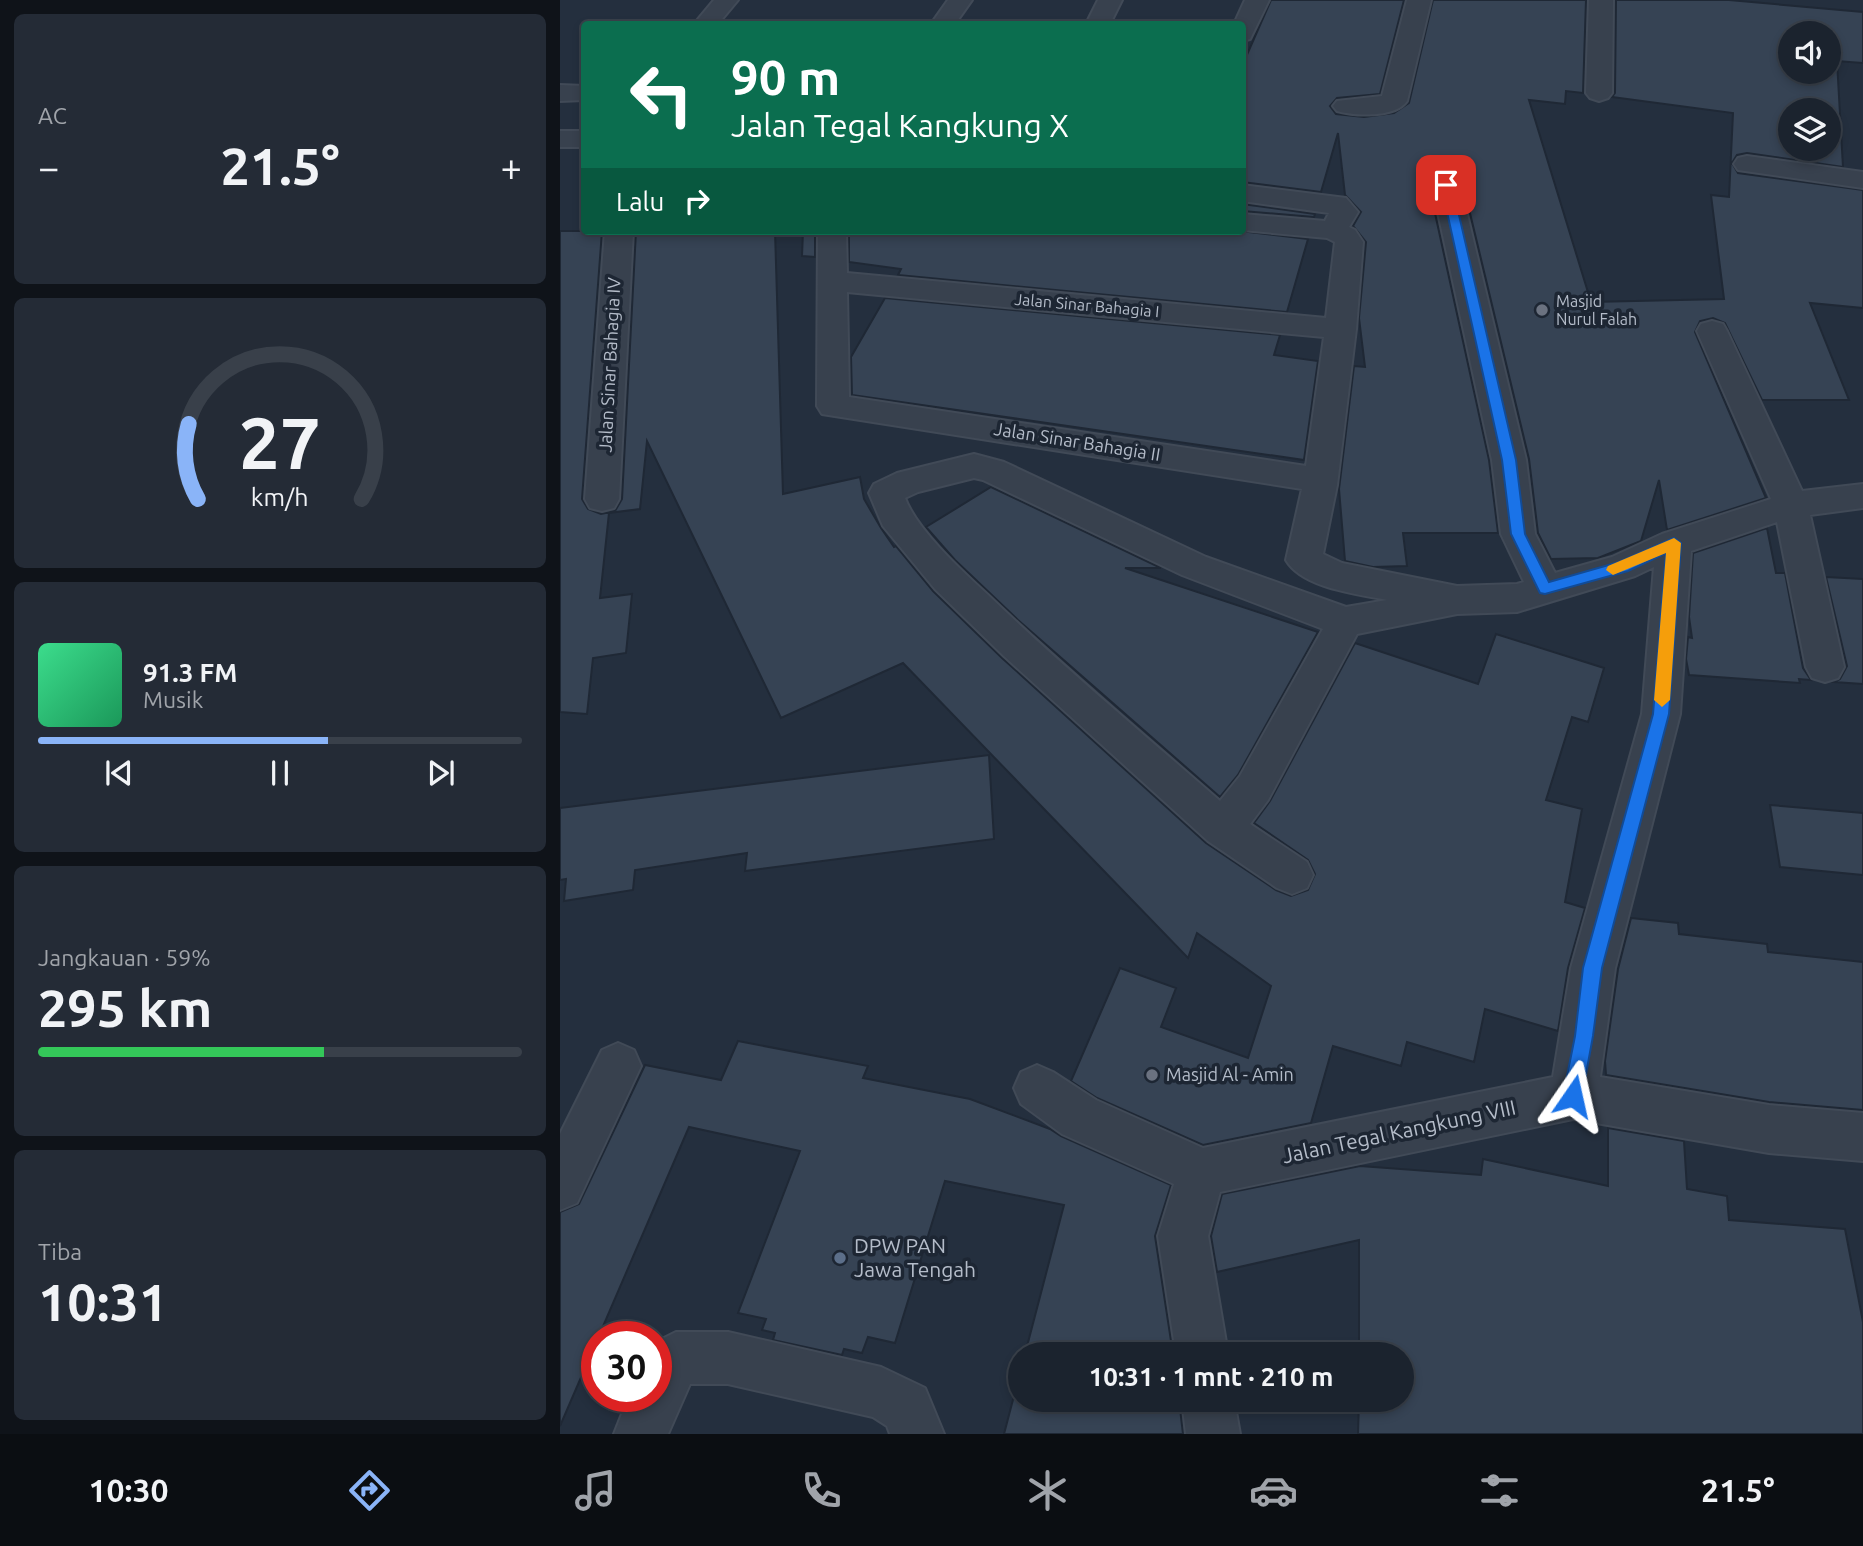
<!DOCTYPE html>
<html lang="id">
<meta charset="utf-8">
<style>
body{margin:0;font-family:Ubuntu,sans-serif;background:#242b36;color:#f1f3f6;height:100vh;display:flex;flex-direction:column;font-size:26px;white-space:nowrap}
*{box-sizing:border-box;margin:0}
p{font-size:23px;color:#a0a4aa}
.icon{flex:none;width:38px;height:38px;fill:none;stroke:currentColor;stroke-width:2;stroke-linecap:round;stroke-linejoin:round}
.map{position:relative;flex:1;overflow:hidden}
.details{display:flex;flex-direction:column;gap:14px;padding:14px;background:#0f1319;width:560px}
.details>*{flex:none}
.hud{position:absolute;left:21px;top:21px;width:665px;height:214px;border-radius:7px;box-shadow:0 4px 10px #0003,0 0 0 2px #39404a;background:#0b6e4f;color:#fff;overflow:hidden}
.buttons{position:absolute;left:1218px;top:21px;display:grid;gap:14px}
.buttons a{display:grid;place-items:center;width:63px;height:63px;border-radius:50%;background:#1b232e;box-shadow:0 4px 10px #0003,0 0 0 2px #39404a;font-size:35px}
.speed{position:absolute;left:21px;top:1321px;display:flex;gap:14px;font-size:35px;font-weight:700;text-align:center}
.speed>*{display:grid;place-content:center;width:91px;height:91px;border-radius:50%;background:#1b232e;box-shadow:0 4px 10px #0003,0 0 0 2px #39404a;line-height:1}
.speed .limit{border:10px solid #d22;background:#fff;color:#111}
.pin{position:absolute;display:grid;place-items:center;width:60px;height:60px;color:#fff;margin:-30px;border-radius:14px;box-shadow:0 4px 10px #0006}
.me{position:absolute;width:77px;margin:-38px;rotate:11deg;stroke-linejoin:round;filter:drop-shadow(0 0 5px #0008)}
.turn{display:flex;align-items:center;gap:24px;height:147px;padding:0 35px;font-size:32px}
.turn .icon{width:91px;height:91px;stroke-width:2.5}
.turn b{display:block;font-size:49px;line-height:60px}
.then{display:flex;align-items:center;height:66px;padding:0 35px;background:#0003;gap:14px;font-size:26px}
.big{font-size:52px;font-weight:700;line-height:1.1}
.details .tile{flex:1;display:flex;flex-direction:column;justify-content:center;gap:10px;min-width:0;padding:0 24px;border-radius:10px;background:#242b36}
.details .dial{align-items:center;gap:0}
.dial svg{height:182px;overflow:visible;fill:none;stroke:#39404a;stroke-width:7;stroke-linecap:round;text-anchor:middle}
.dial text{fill:#f1f3f6;stroke:none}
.song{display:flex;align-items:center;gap:21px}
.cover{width:84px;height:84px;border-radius:10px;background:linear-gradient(135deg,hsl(150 70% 55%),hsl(150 70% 35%))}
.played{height:7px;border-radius:4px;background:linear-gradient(90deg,#8ab4f8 60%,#39404a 60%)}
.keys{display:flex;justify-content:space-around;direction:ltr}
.heat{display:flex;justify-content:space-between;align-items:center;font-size:38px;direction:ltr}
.charge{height:10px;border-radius:5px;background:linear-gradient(90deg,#34c759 59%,#39404a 0)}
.trip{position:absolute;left:448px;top:1342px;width:406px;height:70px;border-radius:35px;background:#1b232e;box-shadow:0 4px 10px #0003,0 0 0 2px #39404a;font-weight:700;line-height:70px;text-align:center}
.tab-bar{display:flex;height:112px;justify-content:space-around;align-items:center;background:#0b0e12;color:#a0a4aa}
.tab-bar .icon{width:49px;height:49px}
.tab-bar .current{color:#8ab4f8}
.tab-bar b{font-size:32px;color:#f1f3f6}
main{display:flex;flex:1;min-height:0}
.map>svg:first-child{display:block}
</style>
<main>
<section class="details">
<div class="tile"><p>AC</p>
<div class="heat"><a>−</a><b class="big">21.5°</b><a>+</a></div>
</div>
<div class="tile dial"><svg viewBox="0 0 100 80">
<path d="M14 69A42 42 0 1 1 86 69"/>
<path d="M14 69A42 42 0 0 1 10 36" stroke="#8ab4f8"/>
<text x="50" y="56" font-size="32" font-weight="700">27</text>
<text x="50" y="72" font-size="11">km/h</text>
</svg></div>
<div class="tile">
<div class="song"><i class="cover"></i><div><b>91.3 FM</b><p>Musik</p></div></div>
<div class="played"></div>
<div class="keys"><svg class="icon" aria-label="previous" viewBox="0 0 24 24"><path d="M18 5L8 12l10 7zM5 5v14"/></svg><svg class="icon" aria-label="pause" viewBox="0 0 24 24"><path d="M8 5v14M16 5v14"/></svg><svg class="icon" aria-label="next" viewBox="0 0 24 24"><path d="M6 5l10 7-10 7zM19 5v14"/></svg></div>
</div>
<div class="tile"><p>Jangkauan · 59%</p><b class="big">295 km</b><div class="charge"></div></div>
<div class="tile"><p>Tiba</p><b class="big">10:31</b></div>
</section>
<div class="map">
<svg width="1303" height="1434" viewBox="0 0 1303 1434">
<rect width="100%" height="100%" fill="#242f3e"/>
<path fill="#364354" stroke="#1f2835" stroke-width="2" fill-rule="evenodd" d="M711,0h133l-24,94 -43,4 -7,8 6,8 28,3 30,-4 15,-10 24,-103h153l-3,93 -17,-2 -1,13 -36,-4 62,202 133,-3 -13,-104 18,2 4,-84 -121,-16 3,-4 1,-93h113l134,12v51l-26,-2 6,106 -96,-14 -10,2 -5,8 6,10 125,17v118l-53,-5 39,97h-87l-37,-77 -12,-5 -13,3 -5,11 71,166 -99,32 -8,-50 -18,61 -43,17 -47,1 -13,-26 -9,-74 -66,-275 -6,-8h-22l-6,10 60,274 9,73h-95l4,33 -34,1 -28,-6 -6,-72 15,-123 11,1 -6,-49 7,-76 -13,-16 8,-14 -16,-17 -7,-62 -17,59 -79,-10v-116zM1230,33h39v39h-39zM1230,110h39v39h-39z
M682,204l73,10 -1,3 -72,-6z
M0,231h42l-20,268 6,10 13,5 14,-3 7,-12 14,-268h139l8,263 77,-17 4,22 17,29 13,19 2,-1 37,45 69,67 204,185 70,47 15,6 17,-6 7,-16 -7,-14 -54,-37 16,-22 85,-158 123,41 18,-50 108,34 -16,54 -16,-5 -26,83 36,9 -17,93 20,6 -17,60 -10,63 -73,-22 -11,53 -67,-20 -6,24 -68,-20 -22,77 -108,22 -106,-47 -26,-17 49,-113 56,20 -15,39 87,31 23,-72 -74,-53 -9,25 -285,-295 -122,55 -134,-277 -7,68 -31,4 -9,85 32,-4 -6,59 -33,5 -6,56 -27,-2z
M243,231h12v26l-13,-1z
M289,231h391l68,8 -21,73 -389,-37 3,-6 -52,-7z
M325,298l395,37 -6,20 44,6 -14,99 -452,-65 -1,-38z
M431,487l170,81h-36l193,64 -80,143 -18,22 -202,-177 -63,-60 -29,-33z
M1207,528l9,45h9l18,95 8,12 -12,-1 1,4 -111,-8 -3,-16 2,-22 4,1 -3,-21 4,-64z
M1266,577l37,2v105l-29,-2 6,-3 7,-13z
M429,755l5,84 -249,32 2,-18 -112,17 -2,20 -69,11 2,-22 -6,1v-72z
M1210,805l93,8v62l-83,-8z
M1071,918l47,5 1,11 88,10 1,8 95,10v148l-94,-8 -163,-27 -1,-14 13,-92z
M178,1041l130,25 -5,12 107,21 80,30 11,7 110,49 -16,51 18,118h-148l39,-149 -119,-24 -50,162 -27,-6 -6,16 -18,-4 -2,6 -69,-15 2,-7 -13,-3 4,-11 -28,-6 62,-162 -111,-24 -129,299v-214l19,-8 66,-139 76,15z
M1048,1128l76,13 3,48 40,7 2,24 116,9 18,93v112h-505l1,-34h43v-46h-43v-114l-142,32 -6,-36 11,-42 138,-28 121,9 2,-16 125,27z
M460,1373v27h159l4,34h-179z"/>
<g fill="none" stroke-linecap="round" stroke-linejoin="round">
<defs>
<path id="minor" d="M154,0h24l-20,24h-24z
M388,0h24l-17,24h-24z
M538,0h24l-12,24h-24z
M685,0h24l-19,39 -8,2v-17h-8z
M847,0h24l-24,101c-12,17 -52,15 -70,10l-4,-5 4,-5 45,-5z
M1029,0h24l-1,93 -4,5 -9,3 -9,-3 -4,-5z
M0,85l24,1v14l-24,1z
M0,131h24v16h-24z
M1187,156l116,16v16l-125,-18 -4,-6 4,-6z
M886,177l10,2 4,6 66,275 9,74 20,39 57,-16 50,-23 109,-35 -74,-168 4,-7 11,-3 11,3 4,7 75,160 61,-7v24l-53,7 34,152 -6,11 -13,4 -13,-4 -6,-11 -29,-145 -86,29 -11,163 -65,254 -15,109 169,28 94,8v48l-94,-8 -196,-34 -353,73 -12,44 20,118h-52l-18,-118 16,-52 -112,-50 -41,-30 -7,-16 7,-16 16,-7 16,7 43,28 107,48 350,-71 18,-109 71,-254 12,-147 -19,9 -118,36 -60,2 -100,20 -89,166 -18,24 57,38 6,13 -6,13 -15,6 -15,-6 -69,-47 -204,-185 -69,-67 -52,-63 -14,-33 5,-9 23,-11 77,-19 30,8 202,95 140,50 41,-7c-29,-6 -85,-12 -101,-40l16,-71 -480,-75 -5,-8 1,-175h28l1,42 479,45 9,-76 -8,-4 -85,-8v-16l83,7 4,-8 -87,-12v-16l104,13 12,14 -9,15 6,3 8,12 -7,87 -19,156 -14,69 19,9 115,23 60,-2 7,-2 -23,-48 -9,-74 -60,-275 4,-6zM287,292l477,45 -18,129 -457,-69zM414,478l9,2 199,95 141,54 -83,147 -20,25c-78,-68 -158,-135 -232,-206 -26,-24 -71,-65 -83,-97l13,-6z
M45,231h28l-14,268 -5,9 -12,3 -12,-3 -5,-9z
M58,1043l16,7 7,16 -64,137 -17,7v-76l42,-84z
M116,1332h52l153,35 44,21 19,46h-54l-3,-8 -14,-9 -145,-33h-38l-22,50h-54l15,-38h27v-54z
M622,1400h52l6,34h-54z"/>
</defs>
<use href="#minor" stroke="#414a57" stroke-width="4"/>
<use href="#minor" fill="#38414e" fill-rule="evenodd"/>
</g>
<path fill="#1a73e8" stroke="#114b97" stroke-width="2" d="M886,181l6,4 64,275 9,74 24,48 70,-20 55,-24 7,5 -12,171 -67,254 -9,68 -11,60 -2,7 -7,2 -7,-2 -3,-7 12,-60 8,-68 70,-254 13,-161 -38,18 -83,23 -5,-1 -29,-59 -9,-74 -61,-275z"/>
<path fill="#f59e0b" d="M1114,538l7,5 -11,157 -8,7 -8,-7 12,-147 -53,22 -7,-5 2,-4z"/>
<g fill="#6b7280" stroke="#1d2633" stroke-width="2.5">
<circle cx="982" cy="310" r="7"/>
<circle cx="592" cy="1075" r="7"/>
</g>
<circle fill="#5c6f8a" stroke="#1d2633" stroke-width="2.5" cx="280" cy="1258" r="7"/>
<g text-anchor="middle" stroke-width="7" stroke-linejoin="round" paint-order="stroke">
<g font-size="16" fill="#b4bcc9" stroke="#1d2633" text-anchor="start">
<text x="996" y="307">Masjid<tspan x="996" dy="18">Nurul Falah</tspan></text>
</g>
<g font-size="16" fill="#b4bcc9" stroke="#1d2633">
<text transform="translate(527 305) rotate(5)" y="6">Jalan Sinar Bahagia I</text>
</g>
<g font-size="18" fill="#b4bcc9" stroke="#1d2633">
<text transform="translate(50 365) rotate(-87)" y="6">Jalan Sinar Bahagia IV</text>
<text transform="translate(517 442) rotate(9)" y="6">Jalan Sinar Bahagia II</text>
</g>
<g font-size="18" fill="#b4bcc9" stroke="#1d2633" text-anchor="start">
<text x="606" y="1081">Masjid Al - Amin</text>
</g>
<g font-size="21" fill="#b4bcc9" stroke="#1d2633">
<text transform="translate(839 1132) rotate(-12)" y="7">Jalan Tegal Kangkung VIII</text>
</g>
<g font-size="21" fill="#b4bcc9" stroke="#1d2633" text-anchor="start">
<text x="294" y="1253">DPW PAN<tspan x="294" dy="24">Jawa Tengah</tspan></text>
</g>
</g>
</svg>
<div class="buttons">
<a><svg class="icon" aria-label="sound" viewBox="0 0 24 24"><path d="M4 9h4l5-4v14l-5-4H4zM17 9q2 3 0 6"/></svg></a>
<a><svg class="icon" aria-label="layers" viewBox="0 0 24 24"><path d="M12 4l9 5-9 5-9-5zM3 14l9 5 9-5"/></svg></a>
</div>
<div class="speed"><div class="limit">30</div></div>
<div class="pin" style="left:886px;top:185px;background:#d93025"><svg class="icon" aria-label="arrive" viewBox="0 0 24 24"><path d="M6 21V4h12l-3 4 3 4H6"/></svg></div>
<svg class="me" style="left:1013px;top:1096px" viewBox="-20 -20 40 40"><path d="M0-17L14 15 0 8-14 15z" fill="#1a73e8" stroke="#fff" stroke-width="4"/></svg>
<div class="trip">10:31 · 1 mnt · 210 m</div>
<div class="hud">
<div class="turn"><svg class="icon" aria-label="left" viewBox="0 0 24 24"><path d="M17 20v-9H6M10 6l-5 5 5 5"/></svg><div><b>90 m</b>Jalan Tegal Kangkung X</div></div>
<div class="then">Lalu<svg class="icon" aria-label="right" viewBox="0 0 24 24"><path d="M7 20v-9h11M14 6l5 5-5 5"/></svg></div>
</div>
</div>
</main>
<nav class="tab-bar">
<b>10:30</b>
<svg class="icon current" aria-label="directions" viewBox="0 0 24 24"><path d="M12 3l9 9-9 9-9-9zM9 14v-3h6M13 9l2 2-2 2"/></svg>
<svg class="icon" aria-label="music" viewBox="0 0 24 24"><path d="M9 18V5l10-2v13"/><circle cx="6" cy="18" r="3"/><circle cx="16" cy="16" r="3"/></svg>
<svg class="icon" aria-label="phone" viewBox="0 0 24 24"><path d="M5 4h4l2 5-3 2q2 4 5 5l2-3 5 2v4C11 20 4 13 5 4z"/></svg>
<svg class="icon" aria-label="climate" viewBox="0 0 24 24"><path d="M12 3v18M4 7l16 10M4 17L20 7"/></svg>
<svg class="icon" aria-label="car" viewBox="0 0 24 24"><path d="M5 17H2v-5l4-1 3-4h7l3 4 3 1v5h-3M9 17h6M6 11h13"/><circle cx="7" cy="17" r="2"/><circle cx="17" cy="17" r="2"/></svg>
<svg class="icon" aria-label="filters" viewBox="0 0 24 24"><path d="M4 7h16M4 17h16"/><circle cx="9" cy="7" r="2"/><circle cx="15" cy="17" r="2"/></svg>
<b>21.5°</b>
</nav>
